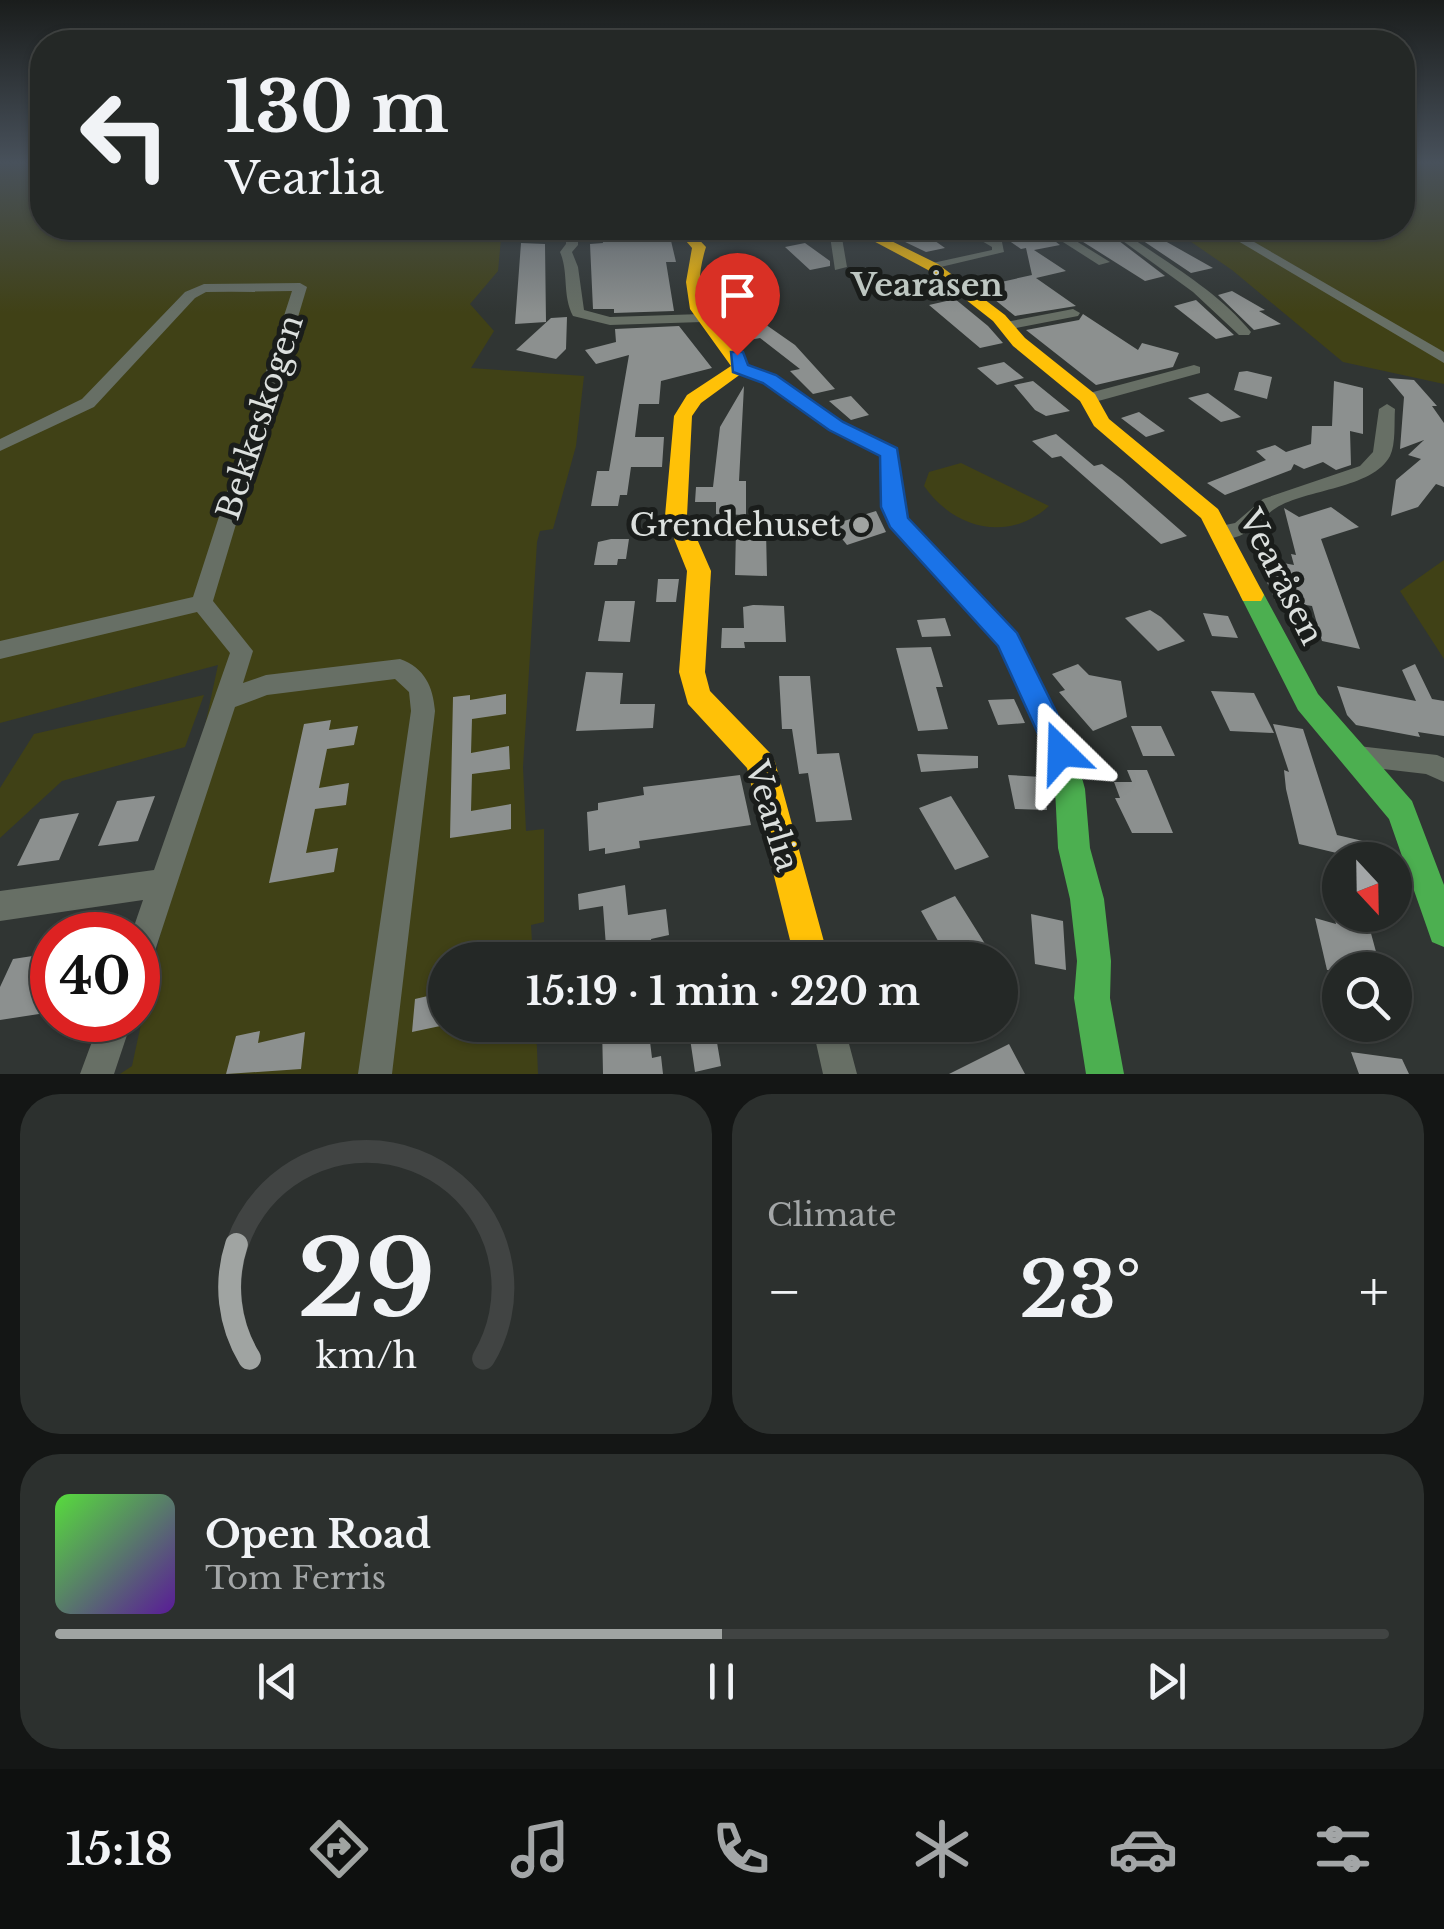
<!DOCTYPE html>
<meta charset="utf-8">
<style>
body{margin:0;font-family:"Libre Baskerville",serif;background:#2c302e;color:#f1f3f6;height:100vh;display:flex;flex-direction:column;font-size:38px;white-space:nowrap}
*{box-sizing:border-box;margin:0}
p{font-size:32px;color:#a3a6a7}
.icon{flex:none;width:55px;height:55px;fill:none;stroke:currentColor;stroke-width:2;stroke-linecap:round;stroke-linejoin:round}
.map{position:relative;height:1074px;overflow:hidden}
.details{display:flex;flex-direction:column;gap:20px;padding:20px;background:#141615;flex:1}
.details>*{flex:none}
.hud{position:absolute;left:30px;top:30px;width:1385px;height:210px;border-radius:40px;box-shadow:0 2px 8px #0004,0 0 0 2px #414443;background:#242826;color:#f1f3f6;overflow:hidden}
.needle{width:65px;rotate:158deg}
.buttons{position:absolute;left:1322px;top:842px;display:grid;gap:20px}
.buttons a{display:grid;place-items:center;width:90px;height:90px;border-radius:50%;background:#242826;box-shadow:0 2px 8px #0004,0 0 0 2px #414443;font-size:50px}
.speed{position:absolute;left:30px;top:912px;display:flex;gap:20px;font-size:50px;font-weight:700;text-align:center}
.speed>*{display:grid;place-content:center;width:130px;height:130px;border-radius:50%;background:#242826;box-shadow:0 2px 8px #0004,0 0 0 2px #414443;line-height:1}
.speed .limit{border:15px solid #d22;background:#fff;color:#111}
.pin{position:absolute;display:grid;place-items:center;width:85px;height:85px;color:#fff;margin:-102px -42px;border-radius:50% 50% 50% 0;rotate:-45deg;box-shadow:0 0 10px #0007}
.pin .icon{rotate:45deg}
.me{position:absolute;width:110px;margin:-55px;rotate:338deg;stroke-linejoin:round;filter:drop-shadow(0 0 8px #0008)}
.turn{display:flex;align-items:center;gap:35px;height:210px;padding:0 30px;font-size:45px}
.turn .icon{width:130px;height:130px;stroke-width:2.5}
.turn b{display:block;font-size:70px;line-height:85px}
.big{font-size:75px;font-weight:800;line-height:1.1}
.details .tile{flex:1;display:flex;flex-direction:column;justify-content:center;gap:15px;min-width:0;padding:0 35px;border-radius:40px;background:#2c302e}
.details .dial{align-items:center;gap:0}
.dial svg{height:260px;overflow:visible;fill:none;stroke:#414443;stroke-width:7;stroke-linecap:round;text-anchor:middle}
.dial text{fill:#f1f3f6;stroke:none}
.song{display:flex;align-items:center;gap:30px}
.cover{width:120px;height:120px;border-radius:15px;background:linear-gradient(135deg,hsl(110 70% 55%),hsl(270 70% 35%))}
.played{height:10px;border-radius:5px;background:linear-gradient(90deg,#a0a4a2 50%,#414443 50%)}
.keys{display:flex;justify-content:space-around;direction:ltr}
.heat{display:flex;justify-content:space-between;align-items:center;font-size:55px;direction:ltr}
.details .tiles{flex:1;display:grid;gap:20px;grid-template-columns:1fr 1fr}
.tile:last-child{grid-column:span 2}
.trip{position:absolute;left:428px;top:942px;width:590px;height:100px;border-radius:50px;background:#242826;box-shadow:0 2px 8px #0004,0 0 0 2px #414443;font-weight:800;line-height:100px;text-align:center}
.tab-bar{display:flex;height:160px;justify-content:space-around;align-items:center;background:#0e100f;color:#a3a6a7}
.tab-bar .icon{width:70px;height:70px}
.tab-bar .selected{color:#a0a4a2}
.tab-bar b{font-size:45px;color:#f1f3f6}
.map>svg:first-child{display:block}
</style>
<div class="map">
<svg width="1444" height="1074" viewBox="0 0 1444 1074">
<rect width="100%" height="100%" fill="#303533"/>
<path fill="#404116" d="M0,162h42v66h460l-4,43 -28,33 24,27 -23,37 113,8 -8,70 -23,83 -13,2 -3,11 -14,225 3,64 18,-2v93l-13,3 2,35h-88v65h91l2,49h-418l12,-8 86,-401 -218,58z
M1403,162h41v222l-101,-22 -111,-92 -61,-42h231z
M961,463l88,43c-41,37 -95,23 -125,-20l5,-14z
M1444,560v99l-44,-68z
M204,695l-19,52 -123,34 -62,57v-50l34,-54z"/>
<path fill="#8c908f" d="M601,228h67l8,34h-10l8,49 -60,2v-4h-21l-3,-65 13,-1z
M876,228h41l28,20 -19,4z
M991,228h47l22,17 -26,5 32,21 -30,7 40,28 -61,10 -36,-29 53,-12 -6,-27 -5,1z
M1061,228h41l63,48 -20,5z
M1124,228h18l71,40 -22,5z
M521,243l24,1 1,78 -31,2z
M805,243l25,18v5l-20,4 -25,-23z
M733,283l8,24 6,-1 5,9 43,30 40,44 -22,5 -23,-23 10,-2 -40,-31 -16,3 -28,-32 5,-1 -6,-24z
M1232,291l33,19 -6,1 22,13 -27,6 -36,-35z
M949,294l39,32 15,17 -23,5 -51,-43 22,-5 -7,-5z
M1196,300l38,35 -18,4 -42,-33z
M1083,314l55,36 4,-7 37,10 -6,14 -77,18 -70,-55 53,-10z
M567,317l-1,32 -10,10 -40,-9 35,-32z
M679,326l33,42 -51,13 -2,23h-20l-4,33h29l-2,30h-31l-4,28h-7l-2,11h-27l6,-35h12l20,-116 -33,9 -11,-14 31,-8 -1,-13z
M1004,362l20,16 -27,7 -20,-17z
M1247,371l25,6 -5,22 -33,-9 5,-18z
M1388,378l26,2 23,26h-5l12,17v64l-8,-3 -18,23 -27,9 5,-36 25,-21 -13,-4 16,-15 -24,9 4,-52z
M1033,381l37,30 -24,5 -11,-6 -21,-25z
M1334,381l29,7v46l-13,-3 1,34 -15,5 -13,-8 -19,7 -10,-5 -3,6 -66,25 -18,-12 59,-23 -10,-9 19,-6 11,7 25,-8 1,-18h20z
M744,386l-5,95h7v34l-30,-1v-12h-21l1,-15h17l7,-60z
M1208,393l33,24 -20,5 -33,-24z
M851,396l18,19 -18,5 -22,-19z
M1139,412l26,19 -19,6 -25,-19z
M1056,434l38,32 8,-2 20,15 65,57 -26,8 -100,-88 -9,2 -20,-17z
M1331,507l28,20 -38,12 39,110 -38,-8 -10,-35 -37,-6 -19,-42 38,7 -3,-11 5,1 -12,-47 15,9z
M876,511l10,21 -39,13 -16,-20z
M736,530l30,1 1,45 -32,-1z
M611,539h18l-3,20h-8l-1,6h-23l4,-23z
M658,579h21l-3,23h-20z
M605,601h30l-5,41 -32,-1z
M753,605l31,1 2,36h-42l1,6h-24l1,-20h22l-1,-21z
M1150,610l11,7 24,24 -27,10 -33,-33z
M1203,613l25,3 10,22 -26,-2z
M945,618l6,18 -29,1 -5,-17z
M931,647l12,40h-7l12,42 -30,2 -22,-83z
M1078,664l11,11 32,6 6,36 -34,14 -34,-39 6,-2 -13,-16z
M1415,664l17,35 12,2v35l-26,-4 2,5 -64,-12 -9,-10 -10,-29 79,15 -14,-31z
M586,672l37,1 -3,31h35l-2,24 -77,3z
M779,676h31l7,78 22,-1 13,67 -36,2 -8,-49 -9,1 -7,-45h-10z
M1211,691l43,2 20,40 -44,-2z
M506,694v20l-34,5 -1,34 38,-7 1,23 -38,5 -1,37 40,-7v25l-61,9 3,-141 17,-2v5z
M1014,699l11,24 -27,2 -10,-25z
M331,720l-2,10 29,-4 -4,19 -27,4 -8,39 30,-5 -3,22 -31,4 -9,44 32,-5 -4,24 -65,11 35,-159z
M1273,724l30,5 34,106 39,9 5,16h-35l-1,-5 -46,-11 -13,-55 -2,-19 5,2z
M1131,726h30l14,30h-32z
M917,754l61,2v12l-57,4z
M1127,770h20l26,63h-41l-17,-35h5l-6,-16h18z
M740,775l11,50 -112,16 1,7 -35,6v-6l-16,3 -2,-39 11,-2v-7l46,-8 -1,-8z
M1008,775l34,2 5,33 -32,-1z
M155,796l-17,45 -40,5 19,-45z
M951,796l38,61 -34,13 -36,-62z
M79,813l-20,47 -42,6 23,-47z
M625,885l3,30 38,-6 3,26 -18,4 1,13 -45,8 -4,-54 -24,4 -1,-16z
M955,896l27,43 13,21h-46l-28,-49z
M1031,914l32,7 3,49 -31,-6z
M1334,915h32l15,55h-54l-12,-52 21,6z
M52,953v59l-52,8v-33l13,-28z
M445,992v33l-33,7 3,-33z
M602,1025h46l4,33 9,-2 2,18h-60z
M688,1025h26l7,41 -26,6z
M260,1031l-2,12 47,-11 -4,37 -75,5 10,-38z
M1009,1044l16,30h-76z
M1351,1052l51,7 7,15h-50z"/>
<g fill="none" stroke-linecap="round" stroke-linejoin="round">
<path fill="#676f65" fill-rule="evenodd" d="M566,228h12v17l-6,7 6,15 6,43 26,7 92,-3 7,4 -7,4 -92,3 -37,-9c-11,-21 -4,-43 -13,-64l6,-8z
M855,228l10,2 -23,8 5,29 -12,3 -5,-34z
M960,228h14l28,14 2,10 -76,18v-6l64,-14v-3z
M1041,228h14l55,34 -11,3z
M1105,228h13c45,33 97,60 133,104l-2,3h-10l-46,-43z
M1216,228h14l214,124v11z
M300,283l7,4 -94,314 40,50 -10,32 23,-8 134,-16c25,9 33,28 35,52l-43,363h-34l53,-363 -2,-19 -14,-13 -128,16 -32,12 -86,262 -11,4v-38h-7l12,-35 -143,21v-30l154,-21 76,-217 -33,-41 -197,47v-18l193,-44 99,-306 -86,1 -11,6 -101,109 -94,44v-12l82,-40 103,-107 19,-8z
M1073,309l7,4 -2,3 -72,14 -7,-4 7,-4z
M1194,365l6,2v6l-98,27 -14,3 -8,-5 2,-3z
M1387,404l8,5c-1,13 1,35 -5,47 -18,33 -84,33 -114,52 -21,13 -30,36 -60,29l-3,-5 3,-5 19,-4 28,-24 97,-33 13,-14 6,-43z
M1358,746l79,9 7,3v24l-18,-8 -77,-9 -4,-8 4,-8z
M100,1020h32l-18,54h-34z
M812,1025h32l13,49h-34z"/>
<path fill="#4caf50" fill-rule="evenodd" d="M1252,586l9,3 57,105 94,107 32,84v62l-12,-5 -43,-123 -91,-109 -58,-115 3,-6z
M1046,709l10,4 19,39 10,37 5,59 14,51 7,62 -1,37 14,76h-38l-12,-76 3,-37 -7,-62 -12,-51 -3,-59 -8,-37 -15,-31 4,-8z"/>
<path fill="#ffc107" fill-rule="evenodd" d="M675,228h13l18,19c-23,74 25,71 43,121l-48,35 -9,13 -5,100 24,55 -6,101 5,19 60,62 5,9 54,198h-34l-48,-192 -59,-64 -9,-32 8,-101 -22,-55 9,-100 13,-21 44,-29 -41,-57 -4,-27 6,-34z
M849,228h16l73,36 67,51 20,23 70,56 14,25 109,90 46,86 -3,6h-18l-42,-83 -107,-92 -14,-25 -67,-55 -20,-25 -65,-51z"/>
<path fill="#c62828" fill-rule="evenodd" d="M740,363l35,12 68,47 54,27 6,58 5,12 109,114 43,88 -4,8 -10,4 -10,-4 -38,-83 -108,-119 -9,-20 -1,-51 -51,-26 -66,-47 -29,-11v-8z"/>
</g>
<linearGradient id="sky" x2="0" y2="1"><stop stop-color="#1a1d1c"/><stop offset="0.52" stop-color="#48515b"/><stop offset="1" stop-color="#48515b" stop-opacity="0"/></linearGradient>
<rect width="1444" height="313" fill="url(#sky)"/>
<path fill="#1a73e8" stroke="#114b97" stroke-width="2.5" d="M731,352h12l5,13 28,10 67,47 54,26 11,70 109,115 59,119 -4,10 -11,3 -10,-3 -53,-116 -108,-119 -9,-20 -1,-51 -51,-26 -66,-47 -30,-11z"/>
<circle fill="#a0a4a2" stroke="#1a1d1b" stroke-width="4" cx="861" cy="525" r="10"/>
<g text-anchor="middle" stroke-width="10" stroke-linejoin="round" paint-order="stroke">
<g font-size="32" font-weight="bold" fill="#bec7c2" stroke="#1a1d1b">
<text x="927" y="296">Vearåsen</text>
</g>
<g font-size="32" fill="#dce0de" stroke="#1a1d1b">
<text transform="translate(260 417) rotate(-72)" y="11">Bekkeskogen</text>
<text transform="translate(1281 577) rotate(63)" y="11">Vearåsen</text>
<text transform="translate(772 816) rotate(73)" y="11">Vearlia</text>
</g>
<g font-size="32" fill="#dce0de" stroke="#1a1d1b" text-anchor="end">
<text x="841" y="536">Grendehuset</text>
</g>
</g>
</svg>
<div class="buttons">
<a><svg class="needle" viewBox="-14 -14 28 28"><path d="M0-13l5 13h-10z" fill="#e53935"/><path d="M0 13l5-13h-10z" fill="#a3a6a7"/></svg></a>
<a><svg class="icon" aria-label="search" viewBox="0 0 24 24"><circle cx="10" cy="10" r="6"/><path d="M15 15l6 6"/></svg></a>
</div>
<div class="speed"><div class="limit">40</div></div>
<div class="pin" style="left:737px;top:355px;background:#d93025"><svg class="icon" aria-label="arrive" viewBox="0 0 24 24"><path d="M6 21V4h12l-3 4 3 4H6"/></svg></div>
<svg class="me" style="left:1061px;top:752px" viewBox="-20 -20 40 40"><path d="M0-17L14 15 0 8-14 15z" fill="#1a73e8" stroke="#fff" stroke-width="4"/></svg>
<div class="trip">15:19 · 1 min · 220 m</div>
<div class="hud">
<div class="turn"><svg class="icon" aria-label="left" viewBox="0 0 24 24"><path d="M17 20v-9H6M10 6l-5 5 5 5"/></svg><div><b>130 m</b>Vearlia</div></div>
</div>
</div>
<section class="details">
<div class="tiles">
<div class="tile dial"><svg viewBox="0 0 100 80">
<path d="M14 69A42 42 0 1 1 86 69"/>
<path d="M14 69A42 42 0 0 1 10 34" stroke="#a0a4a2"/>
<text x="50" y="56" font-size="32" font-weight="700">29</text>
<text x="50" y="72" font-size="11">km/h</text>
</svg></div>
<div class="tile"><p>Climate</p>
<div class="heat"><a>−</a><b class="big">23°</b><a>+</a></div>
</div>
<div class="tile">
<div class="song"><i class="cover"></i><div><b>Open Road</b><p>Tom Ferris</p></div></div>
<div class="played"></div>
<div class="keys"><svg class="icon" aria-label="previous" viewBox="0 0 24 24"><path d="M18 5L8 12l10 7zM5 5v14"/></svg><svg class="icon" aria-label="pause" viewBox="0 0 24 24"><path d="M8 5v14M16 5v14"/></svg><svg class="icon" aria-label="next" viewBox="0 0 24 24"><path d="M6 5l10 7-10 7zM19 5v14"/></svg></div>
</div>
</div>
</section>
<nav class="tab-bar">
<b>15:18</b>
<svg class="icon selected" aria-label="directions" viewBox="0 0 24 24"><path d="M12 3l9 9-9 9-9-9zM9 14v-3h6M13 9l2 2-2 2"/></svg>
<svg class="icon" aria-label="music" viewBox="0 0 24 24"><path d="M9 18V5l10-2v13"/><circle cx="6" cy="18" r="3"/><circle cx="16" cy="16" r="3"/></svg>
<svg class="icon" aria-label="phone" viewBox="0 0 24 24"><path d="M5 4h4l2 5-3 2q2 4 5 5l2-3 5 2v4C11 20 4 13 5 4z"/></svg>
<svg class="icon" aria-label="climate" viewBox="0 0 24 24"><path d="M12 3v18M4 7l16 10M4 17L20 7"/></svg>
<svg class="icon" aria-label="car" viewBox="0 0 24 24"><path d="M5 17H2v-5l4-1 3-4h7l3 4 3 1v5h-3M9 17h6M6 11h13"/><circle cx="7" cy="17" r="2"/><circle cx="17" cy="17" r="2"/></svg>
<svg class="icon" aria-label="filters" viewBox="0 0 24 24"><path d="M4 7h16M4 17h16"/><circle cx="9" cy="7" r="2"/><circle cx="15" cy="17" r="2"/></svg>
</nav>
